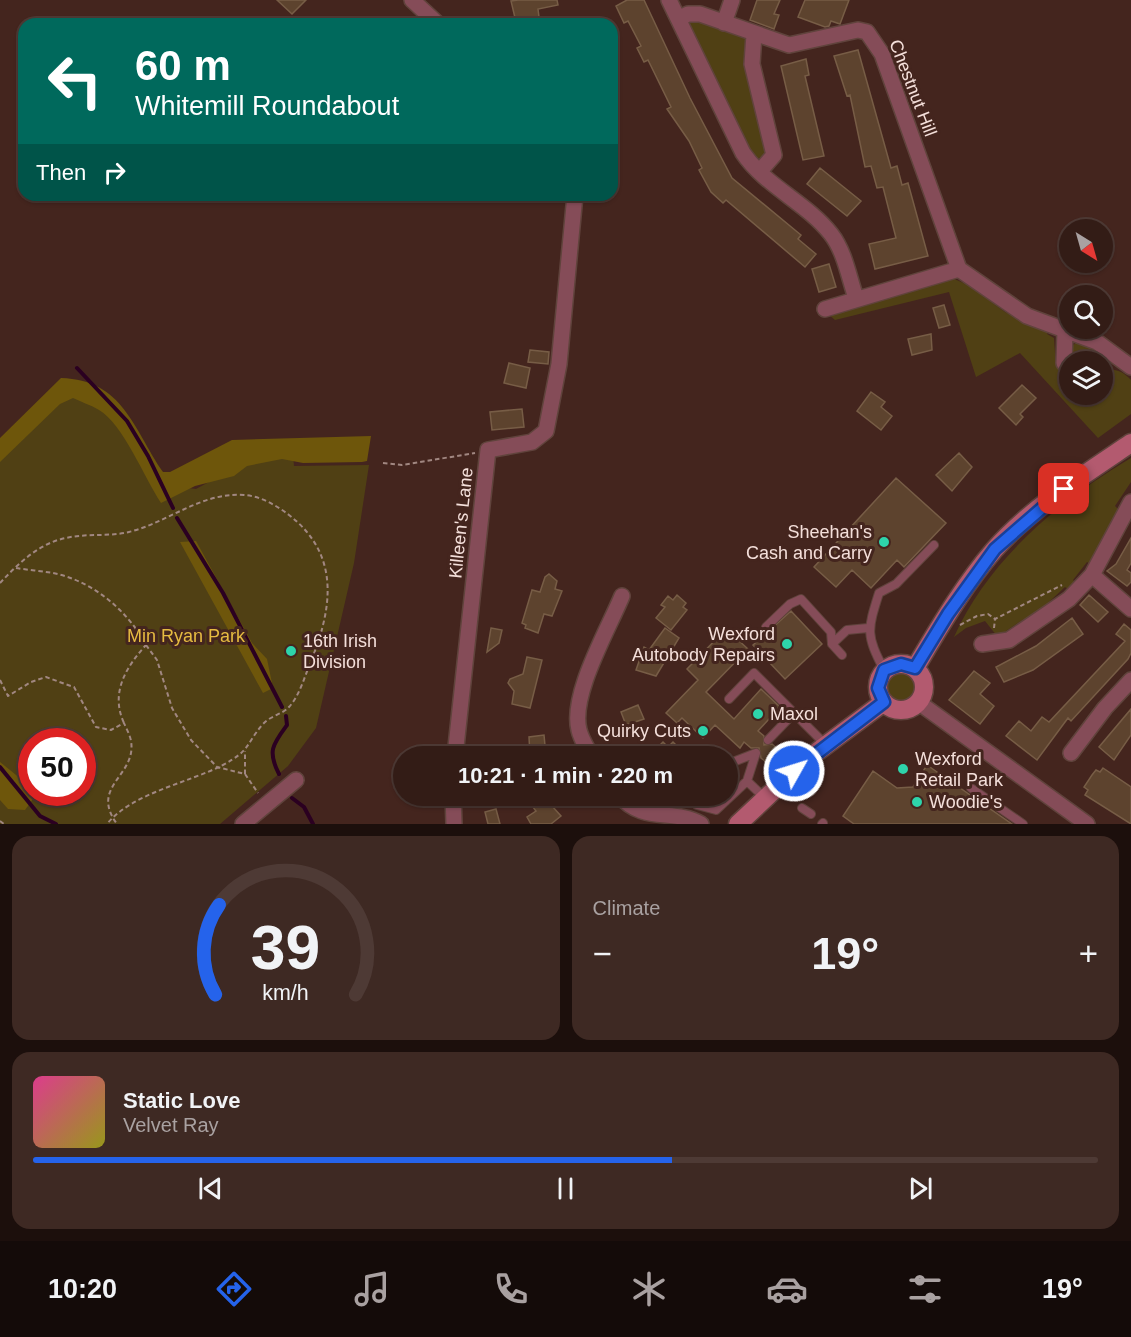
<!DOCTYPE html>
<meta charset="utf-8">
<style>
body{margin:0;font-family:Helvetica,sans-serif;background:#3e2923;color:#f1f3f6;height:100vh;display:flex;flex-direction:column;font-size:22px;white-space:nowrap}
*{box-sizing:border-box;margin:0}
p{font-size:20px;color:#a9a1a1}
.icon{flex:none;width:33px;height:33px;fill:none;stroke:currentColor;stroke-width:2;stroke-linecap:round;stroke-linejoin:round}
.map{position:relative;height:824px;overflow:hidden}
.sheet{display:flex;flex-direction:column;gap:12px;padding:12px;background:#1c0f0c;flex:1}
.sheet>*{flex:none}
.hud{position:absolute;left:18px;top:18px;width:600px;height:183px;border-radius:18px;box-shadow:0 2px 4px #0004,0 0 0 2px #4e3a35;background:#00695c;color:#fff;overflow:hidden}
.needle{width:39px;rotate:143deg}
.buttons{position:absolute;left:1059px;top:219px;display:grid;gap:12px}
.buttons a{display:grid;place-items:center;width:54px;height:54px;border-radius:50%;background:#331c16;box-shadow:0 2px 4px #0004,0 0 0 2px #4e3a35;font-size:30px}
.speed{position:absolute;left:18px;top:728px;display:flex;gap:12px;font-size:30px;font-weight:700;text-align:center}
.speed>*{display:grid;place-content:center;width:78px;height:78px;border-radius:50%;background:#331c16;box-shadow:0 2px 4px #0004,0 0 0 2px #4e3a35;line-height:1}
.speed .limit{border:9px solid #d22;background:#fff;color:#111}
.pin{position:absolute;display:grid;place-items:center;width:51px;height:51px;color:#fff;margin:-26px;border-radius:12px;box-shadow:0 3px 9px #0006}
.me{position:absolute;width:66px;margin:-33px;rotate:51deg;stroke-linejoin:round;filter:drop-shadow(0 0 4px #0008)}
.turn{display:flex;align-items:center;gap:21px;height:126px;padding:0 18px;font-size:27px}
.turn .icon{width:78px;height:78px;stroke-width:2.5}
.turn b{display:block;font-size:42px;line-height:51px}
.then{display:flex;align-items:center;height:57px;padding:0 18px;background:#0003;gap:12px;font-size:22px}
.big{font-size:45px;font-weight:600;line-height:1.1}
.sheet .widget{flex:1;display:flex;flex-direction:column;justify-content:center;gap:9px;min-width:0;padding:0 21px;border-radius:18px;background:#3e2923}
.sheet .dial{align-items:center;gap:0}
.dial svg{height:156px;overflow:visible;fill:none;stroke:#4e3a35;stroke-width:7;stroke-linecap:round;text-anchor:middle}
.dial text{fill:#f1f3f6;stroke:none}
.song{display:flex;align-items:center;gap:18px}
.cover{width:72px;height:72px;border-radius:9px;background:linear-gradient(135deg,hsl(330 70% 55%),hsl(60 70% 35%))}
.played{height:6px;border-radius:3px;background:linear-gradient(90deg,#2563eb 60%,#4e3a35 60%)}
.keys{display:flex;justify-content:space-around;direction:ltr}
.heat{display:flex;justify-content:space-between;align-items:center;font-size:33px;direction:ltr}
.sheet .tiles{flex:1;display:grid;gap:12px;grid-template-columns:1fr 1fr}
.widget:last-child{grid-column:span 2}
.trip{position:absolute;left:393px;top:746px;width:345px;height:60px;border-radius:30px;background:#331c16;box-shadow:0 2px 4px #0004,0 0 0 2px #4e3a35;font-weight:600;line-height:60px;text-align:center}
.dock{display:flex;height:96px;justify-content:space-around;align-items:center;background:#140b09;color:#a9a1a1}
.dock .icon{width:42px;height:42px}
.dock .selected{color:#2563eb}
.dock b{font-size:27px;color:#f1f3f6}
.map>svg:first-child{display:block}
</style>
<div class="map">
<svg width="1131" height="824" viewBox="0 0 1131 824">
<rect width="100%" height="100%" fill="#44251e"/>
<path fill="#504014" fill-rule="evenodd" d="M697,19l52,21 17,114 -7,4h-6l-63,-128v-7z
M952,278l16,7 37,27 43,19 -1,3 7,4 2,29 13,10 1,17h32l1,-24c12,-2 20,1 28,10v34l-33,24 -78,-85 -44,24 -27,-85 -114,28 -7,-6z
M1076,342l19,6 9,8 -21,5 -10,-1 -2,-12z
M67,381l47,31 50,73 32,4 44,-24 53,-9 1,10 75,-1 -15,98 -38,165 -28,38 -68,58h-220v-375zM32,741h50v51h-50z
M1131,458v24l-16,24 3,3 -27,55 -4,-2 -14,18 3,3 -7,7 -4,-3 -16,15 3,4 -3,2 -3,-3 -18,13v6l-4,-5 -18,12 2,4 -11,1 -12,-15 -19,7 -12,9c34,-77 106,-137 177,-179z
M887 686a15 15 0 1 1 30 0a15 15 0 1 1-30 0Z"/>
<path fill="#6e560b" d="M61,378c62,2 72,50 102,94h7l62,-32 139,-4 -4,25 -5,1 -59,1 -21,-4 -35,7 -13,10 -39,10 -34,17c-17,-26 -38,-79 -62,-93 -8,-5 -18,-8 -26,-12l-13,6 -60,58v-24z
M196,541l56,102 15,16 6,29 -10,5 -83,-151z
M0,762l21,17 12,20 -8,11 -17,-1 -8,-9z"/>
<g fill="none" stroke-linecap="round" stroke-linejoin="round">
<path stroke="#2b0021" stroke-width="4" d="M77,368l50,53 21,35 25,52
M177,518l46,75 59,114
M0,767l40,49 16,8
M279,774c-12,-23 -6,-30 8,-49l-1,-9
M292,798l12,9 9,17"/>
</g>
<path fill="#5d432e" stroke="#775d46" stroke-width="1.5" d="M277,0h29l-14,14z
M518,0h39l1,5 -20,4 1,8 -23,5 -5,-21z
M627,0h17l46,98 42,80 69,57 -3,4 18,15 -11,13 -79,-67 -3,3 -12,-11 -12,-22 3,-2 -13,-27 -22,-32 4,-2 -23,-47 -4,2 -7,-14 4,-2 -13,-25 -4,2 -8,-17z
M757,0h23l-6,14 5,1 -5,14 -24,-9z
M805,0h44l-9,24 -9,-3 -2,5 -4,1 -27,-10z
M858,50l33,118 6,-2 5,19 6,-2 20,73 -53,13 -6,-25 27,-6 -13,-51 -6,1 -6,-22 -6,1 -15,-72 -3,1 -13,-40z
M806,59l3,16 -4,1 19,80 -21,4 -22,-94z
M820,168l41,33 -14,15 -40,-32z
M829,264l7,23 -17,5 -7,-23z
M944,305l6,20 -11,3 -6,-20z
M931,334l1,16 -20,5 -4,-16z
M530,350l19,2 -1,12 -20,-2z
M509,363l21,5 -4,20 -22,-5z
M1022,385l14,13 -16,16 3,3 -7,8 -17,-17z
M871,392l14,10 -4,5 11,9 -11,14 -24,-19z
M522,409l2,18 -32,3 -2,-18z
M959,453l13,14 -20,24 -16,-16z
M896,478l50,45 -42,44 -7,-7 -26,28 -19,-18 -16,17 -22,-20z
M1131,538v25l-4,7 4,3v9l-4,4 -20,-15 9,-7z
M549,574l8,7 -2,8 7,2 -10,25 -8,-2 -6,19 -13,-5 1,-3 -4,-2 10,-33 8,2 5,-15z
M677,595l9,8 -3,4 4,3 -16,20 -15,-12 9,-11 -4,-2 7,-9 5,4z
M1089,595l19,17 -10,10 -18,-17z
M791,611l31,33 -37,35 -32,-34z
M1072,618l11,16 -50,36 -29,12 -8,-15 40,-21z
M1124,624l7,6v23l-3,6 -57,62 -3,-3 -31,42 -31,-24 13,-15 12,10 11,-14 7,5 76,-81 -9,-7z
M491,628l11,2 -3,13 -12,9z
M665,628l14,10 -23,38 -20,-6 8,-23 5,3z
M726,629l22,20 -42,43 28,27 27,-30 19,18 -22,24 6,5v9l8,-1 6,5 -12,13 -5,-4 -2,-10h-8l-7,-6 -4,6 -25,-23 -12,13 -21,-20 -5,5 -11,-10 32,-33 -11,-11z
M527,657l15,3 -12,48 -18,-4 2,-13 -6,-8 2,-4 13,-5z
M974,671l16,12 -10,11 14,12 -14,18 -31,-24z
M638,705l6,14 -18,6 -5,-13z
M1131,709v26l-17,25 -15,-13z
M544,735l2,21h-16l-1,-19z
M663,742l5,5 5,-5 14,14h-38z
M927,765l85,59h-158l-11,-8 30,-45 24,17 16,-1z
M1103,768l28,19v37l-46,-29 3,-5 -4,-3 8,-12 4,-5 4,2z
M524,795h18l19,21 -10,8h-20l-4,-7 9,-6z
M496,809l4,15h-12l-3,-12z"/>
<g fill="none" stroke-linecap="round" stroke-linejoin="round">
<defs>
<path id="lane" d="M766,627l24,-23 11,-5 30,33 1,12
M842,655l-10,-11 15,-14 21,-2
M884,670c-18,-35 -17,-39 -5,-77l17,-9 38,-39
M729,699l25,-26 71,71
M768,740l26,-27
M728,768l5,-6 23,-9
M747,781l18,17
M971,788l52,36
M700,795l-4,3 1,7 19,5 31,-29 9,-28
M802,808l9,6
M822,824l1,-1"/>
<path id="street" d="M412,0l26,24
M669,0l74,153c22,33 64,50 88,81 14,18 18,44 25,64
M680,18l8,-4h12l89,31 69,-15 9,2 15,22 77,215 68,47 70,26 34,25
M724,23l8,-23
M754,34l-2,30 22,91 -14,16
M825,309l134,-40
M1065,331l-1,32 6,5
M1092,575l39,34
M982,644l27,-4 60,-41 23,-24 39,-73
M918,702l169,122
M1071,753l34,-45 26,-28
M455,756l33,-306 44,-8 14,-11 13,-67 16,-169
M591,756c-4,-8 -10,-17 -12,-26 -9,-35 29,-100 43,-134
M453,795l1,29
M619,795c24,29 54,13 82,29
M243,824l53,-44"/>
<path id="secondary" d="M878 687a23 23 0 1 1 46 0a23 23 0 1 1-46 0Z
M915,668c24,-40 48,-82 79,-118 37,-42 91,-76 137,-107
M738,824l68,-64 78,-58"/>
</defs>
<use href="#lane" stroke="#60433c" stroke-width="10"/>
<use href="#street" stroke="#60433c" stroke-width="18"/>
<use href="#secondary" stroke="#60433c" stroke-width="21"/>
<path stroke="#a18781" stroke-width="2" stroke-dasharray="4.5 3" stroke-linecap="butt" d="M383,463l19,2 73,-12
M16,568c12,2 25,3 37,5 40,8 75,38 93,72 -20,22 -36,48 -22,78
M0,583c18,-19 39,-40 66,-45 21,-5 42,-1 63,-6 40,-10 72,-40 115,-37 16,1 32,10 45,20 53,41 43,96 20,151 -5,13 -10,30 -20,41 -6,7 -19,9 -26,17 -18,21 -12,26 -40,41 -35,18 -91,28 -116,59
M960,625l17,-9 11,-2 7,5
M994,628l1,-9 67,-34
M146,645l11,15 15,48 19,32 26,27 28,7 13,19
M0,680l8,16 23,-14 15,-5 19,7 9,3 22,40 15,3 13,-7c2,5 6,12 7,18 6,35 -42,45 -14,83
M245,774v-23
M0,821l4,3"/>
<use href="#lane" stroke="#854c58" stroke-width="8"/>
<use href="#street" stroke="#854c58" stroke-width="15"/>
<use href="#secondary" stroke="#b35a6f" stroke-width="18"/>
</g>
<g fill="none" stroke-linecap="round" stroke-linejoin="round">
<defs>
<path id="route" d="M794,771l90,-69 -6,-14 6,-18 17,-6 14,4 33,-54 47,-65 69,-60"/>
</defs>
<use href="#route" stroke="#184099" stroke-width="15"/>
<use href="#route" stroke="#2563eb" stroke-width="10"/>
</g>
<g fill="#2ed4ab" stroke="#44251e" stroke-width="2">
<circle cx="884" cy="542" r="6"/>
<circle cx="787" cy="644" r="6"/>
<circle cx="291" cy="651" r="6"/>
<circle cx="758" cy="714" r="6"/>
<circle cx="703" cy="731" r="6"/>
<circle cx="903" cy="769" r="6"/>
<circle cx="917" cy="802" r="6"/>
</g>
<g text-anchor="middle" stroke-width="6" stroke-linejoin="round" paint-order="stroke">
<g font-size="18" fill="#f4dfda" stroke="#44251e">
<text transform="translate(913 88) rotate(69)" y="6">Chestnut Hill</text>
<text transform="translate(461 523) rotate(-84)" y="6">Killeen's Lane</text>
</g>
<g font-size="18" fill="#f4dfda" stroke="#44251e" text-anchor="start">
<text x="872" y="538" text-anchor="end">Sheehan's<tspan x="872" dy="21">Cash and Carry</tspan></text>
<text x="775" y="640" text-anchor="end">Wexford<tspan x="775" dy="21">Autobody Repairs</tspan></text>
<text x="303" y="647">16th Irish<tspan x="303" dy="21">Division</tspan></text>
<text x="770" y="720">Maxol</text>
<text x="691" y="737" text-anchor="end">Quirky Cuts</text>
<text x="915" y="765">Wexford<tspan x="915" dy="21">Retail Park</tspan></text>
<text x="929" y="808">Woodie's</text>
</g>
<g font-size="18" fill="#e6bb41" stroke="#44251e">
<text x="186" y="642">Min Ryan Park</text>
</g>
</g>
</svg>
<div class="buttons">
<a><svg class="needle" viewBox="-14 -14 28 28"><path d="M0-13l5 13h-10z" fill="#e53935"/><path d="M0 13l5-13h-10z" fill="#a9a1a1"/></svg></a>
<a><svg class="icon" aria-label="search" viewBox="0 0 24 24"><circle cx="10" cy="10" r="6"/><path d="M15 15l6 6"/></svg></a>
<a><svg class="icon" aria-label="layers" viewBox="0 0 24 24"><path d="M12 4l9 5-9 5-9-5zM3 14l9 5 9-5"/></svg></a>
</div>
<div class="speed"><div class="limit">50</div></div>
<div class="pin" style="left:1064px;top:489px;background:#d93025"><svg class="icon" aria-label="arrive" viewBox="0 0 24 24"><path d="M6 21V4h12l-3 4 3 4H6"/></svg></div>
<svg class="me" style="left:794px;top:771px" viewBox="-20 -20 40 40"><circle r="17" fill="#2563eb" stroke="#fff" stroke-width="3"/><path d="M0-11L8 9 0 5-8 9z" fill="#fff"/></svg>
<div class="trip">10:21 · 1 min · 220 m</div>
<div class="hud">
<div class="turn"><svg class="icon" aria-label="left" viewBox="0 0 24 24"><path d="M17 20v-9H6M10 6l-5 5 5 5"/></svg><div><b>60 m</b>Whitemill Roundabout</div></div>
<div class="then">Then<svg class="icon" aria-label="right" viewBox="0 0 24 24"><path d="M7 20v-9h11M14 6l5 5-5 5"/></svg></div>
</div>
</div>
<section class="sheet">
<div class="tiles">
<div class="widget dial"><svg viewBox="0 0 100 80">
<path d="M14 69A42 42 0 1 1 86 69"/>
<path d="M14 69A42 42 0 0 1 16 23" stroke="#2563eb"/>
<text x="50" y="56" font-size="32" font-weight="700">39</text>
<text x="50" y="72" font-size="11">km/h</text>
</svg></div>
<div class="widget"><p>Climate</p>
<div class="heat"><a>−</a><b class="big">19°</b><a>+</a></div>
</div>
<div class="widget">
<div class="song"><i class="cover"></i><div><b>Static Love</b><p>Velvet Ray</p></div></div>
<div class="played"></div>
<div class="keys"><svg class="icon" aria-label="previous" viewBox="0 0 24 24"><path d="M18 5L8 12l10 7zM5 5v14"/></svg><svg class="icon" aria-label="pause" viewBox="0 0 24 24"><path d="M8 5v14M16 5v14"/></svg><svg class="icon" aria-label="next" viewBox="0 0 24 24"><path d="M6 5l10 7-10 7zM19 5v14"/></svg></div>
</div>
</div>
</section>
<nav class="dock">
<b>10:20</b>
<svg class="icon selected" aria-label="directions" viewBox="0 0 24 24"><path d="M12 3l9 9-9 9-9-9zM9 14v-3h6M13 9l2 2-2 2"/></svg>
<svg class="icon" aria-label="music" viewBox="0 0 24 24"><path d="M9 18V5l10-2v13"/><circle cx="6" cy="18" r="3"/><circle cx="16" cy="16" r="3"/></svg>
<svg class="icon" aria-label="phone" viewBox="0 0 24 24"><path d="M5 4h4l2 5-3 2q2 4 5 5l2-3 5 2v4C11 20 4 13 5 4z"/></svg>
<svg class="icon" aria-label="climate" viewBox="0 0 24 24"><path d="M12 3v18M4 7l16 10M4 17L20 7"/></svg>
<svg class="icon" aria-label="car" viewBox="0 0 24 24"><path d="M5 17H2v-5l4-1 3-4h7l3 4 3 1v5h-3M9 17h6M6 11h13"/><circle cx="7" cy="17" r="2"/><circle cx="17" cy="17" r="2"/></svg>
<svg class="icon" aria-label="filters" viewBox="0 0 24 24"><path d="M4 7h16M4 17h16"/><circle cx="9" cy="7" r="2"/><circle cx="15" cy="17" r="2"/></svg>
<b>19°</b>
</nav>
